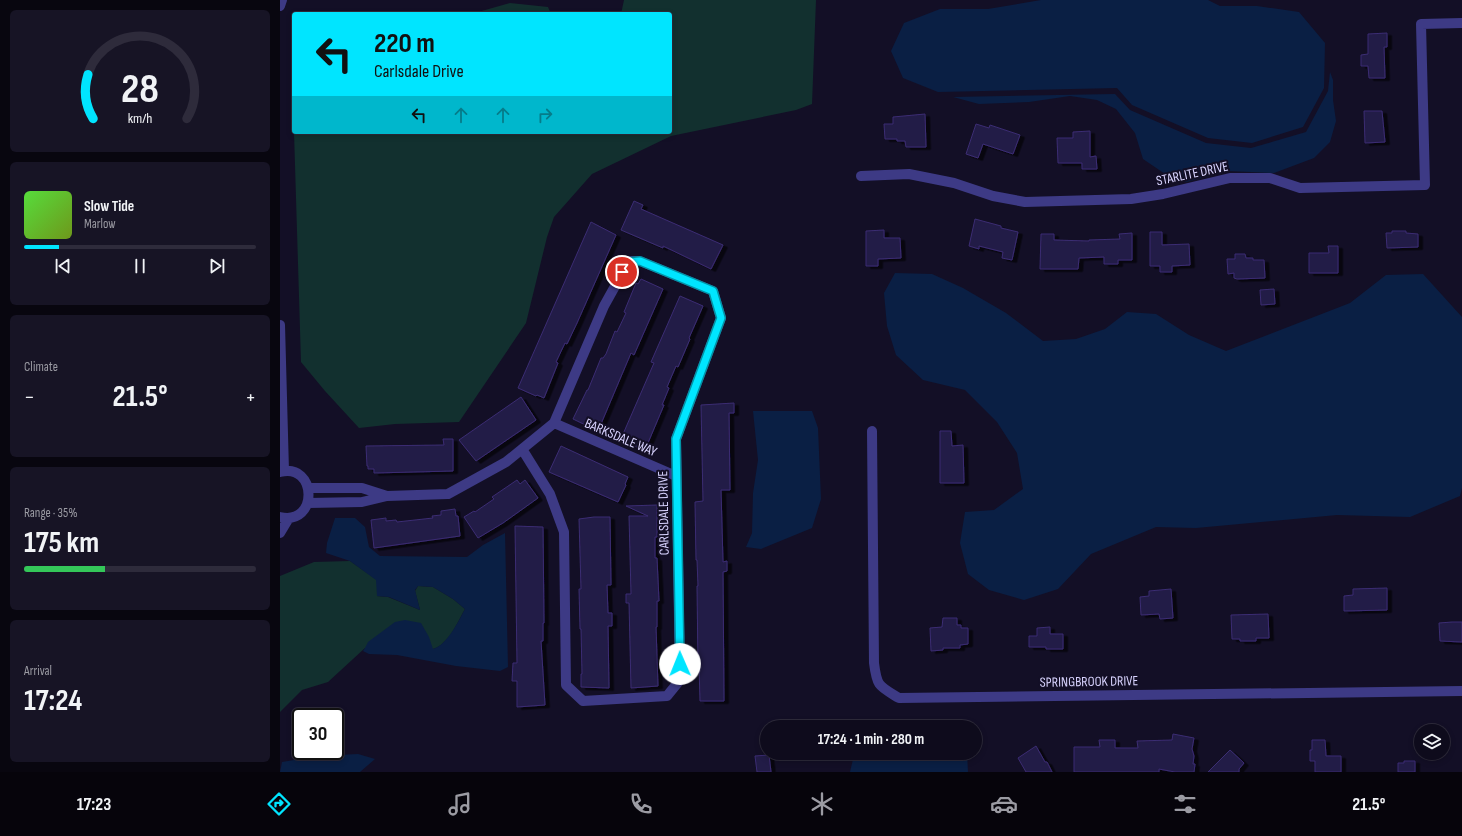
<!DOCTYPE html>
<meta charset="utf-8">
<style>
body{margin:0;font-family:"Sofia Sans Condensed",sans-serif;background:#171425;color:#f1f3f6;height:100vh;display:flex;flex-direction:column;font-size:15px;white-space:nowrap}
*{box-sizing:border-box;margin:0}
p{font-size:13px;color:#9b9ba3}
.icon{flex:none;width:22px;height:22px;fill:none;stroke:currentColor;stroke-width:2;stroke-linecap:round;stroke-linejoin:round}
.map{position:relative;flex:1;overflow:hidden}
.sheet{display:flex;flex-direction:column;gap:10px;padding:10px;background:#08060f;width:280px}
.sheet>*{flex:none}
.top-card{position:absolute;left:12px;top:12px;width:380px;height:122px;border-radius:4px;box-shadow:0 2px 6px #0003,0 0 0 1px #2e2b3b;background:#00e5ff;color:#111;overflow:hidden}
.tools{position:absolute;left:1134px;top:724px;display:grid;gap:8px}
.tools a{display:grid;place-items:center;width:36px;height:36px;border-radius:50%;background:#0e0b1c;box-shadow:0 2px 6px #0003,0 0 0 1px #2e2b3b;font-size:20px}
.speed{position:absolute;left:12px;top:708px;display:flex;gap:8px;font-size:20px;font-weight:700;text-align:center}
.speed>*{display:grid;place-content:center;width:52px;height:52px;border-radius:50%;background:#0e0b1c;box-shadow:0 2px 6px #0003,0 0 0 1px #2e2b3b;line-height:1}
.speed .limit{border:2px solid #111;border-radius:6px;background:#fff;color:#111}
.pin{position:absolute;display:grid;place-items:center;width:34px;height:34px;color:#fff;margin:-17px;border:2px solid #fff;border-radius:50%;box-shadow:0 1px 4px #0007}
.me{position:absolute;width:44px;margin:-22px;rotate:359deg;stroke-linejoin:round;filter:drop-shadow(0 0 3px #0008)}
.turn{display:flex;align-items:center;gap:14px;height:84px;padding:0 16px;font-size:18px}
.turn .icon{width:52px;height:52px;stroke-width:2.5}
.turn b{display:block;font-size:28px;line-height:34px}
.lanes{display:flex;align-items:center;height:38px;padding:0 16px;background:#0003;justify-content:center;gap:20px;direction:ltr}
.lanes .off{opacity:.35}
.big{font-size:30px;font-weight:700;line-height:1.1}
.sheet .card{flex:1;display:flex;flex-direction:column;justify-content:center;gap:6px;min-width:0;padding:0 14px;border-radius:6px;background:#171425}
.sheet .dial{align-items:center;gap:0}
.dial svg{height:104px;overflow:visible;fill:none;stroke:#2e2b3b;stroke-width:7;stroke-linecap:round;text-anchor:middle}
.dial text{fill:#f1f3f6;stroke:none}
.song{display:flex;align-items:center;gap:12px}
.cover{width:48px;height:48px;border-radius:6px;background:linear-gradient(135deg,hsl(110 70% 55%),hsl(80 70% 35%))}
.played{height:4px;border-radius:2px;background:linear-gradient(90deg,#00e5ff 15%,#2e2b3b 15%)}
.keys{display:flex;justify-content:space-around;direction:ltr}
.heat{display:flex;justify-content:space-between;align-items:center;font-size:22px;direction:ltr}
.charge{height:6px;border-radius:3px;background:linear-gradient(90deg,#34c759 35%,#2e2b3b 0)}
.trip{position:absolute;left:480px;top:720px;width:222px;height:40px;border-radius:20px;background:#0e0b1c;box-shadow:0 2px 6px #0003,0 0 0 1px #2e2b3b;font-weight:700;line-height:40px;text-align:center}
.tabs{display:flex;height:64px;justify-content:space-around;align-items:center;background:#06040b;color:#9b9ba3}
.tabs .icon{width:28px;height:28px}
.tabs .on{color:#00e5ff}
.tabs b{font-size:18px;color:#f1f3f6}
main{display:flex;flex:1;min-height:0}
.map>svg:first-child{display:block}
</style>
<main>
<section class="sheet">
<div class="card dial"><svg viewBox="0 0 100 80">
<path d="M14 69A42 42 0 1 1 86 69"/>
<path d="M14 69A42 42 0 0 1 10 35" stroke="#00e5ff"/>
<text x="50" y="56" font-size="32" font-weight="700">28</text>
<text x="50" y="72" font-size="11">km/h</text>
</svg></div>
<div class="card">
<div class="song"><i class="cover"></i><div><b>Slow Tide</b><p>Marlow</p></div></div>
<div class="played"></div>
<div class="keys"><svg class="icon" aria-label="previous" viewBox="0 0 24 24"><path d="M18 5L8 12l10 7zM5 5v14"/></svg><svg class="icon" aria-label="pause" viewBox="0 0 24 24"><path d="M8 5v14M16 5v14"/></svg><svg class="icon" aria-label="next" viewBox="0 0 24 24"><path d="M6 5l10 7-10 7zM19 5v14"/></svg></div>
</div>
<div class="card"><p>Climate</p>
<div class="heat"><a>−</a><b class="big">21.5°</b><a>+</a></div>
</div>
<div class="card"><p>Range · 35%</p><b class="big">175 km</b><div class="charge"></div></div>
<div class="card"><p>Arrival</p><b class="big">17:24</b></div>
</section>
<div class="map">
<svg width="1182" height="772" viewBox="0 0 1182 772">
<defs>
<filter id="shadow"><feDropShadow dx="4.5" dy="2.5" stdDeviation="0" flood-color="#0009"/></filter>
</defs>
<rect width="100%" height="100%" fill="#130f26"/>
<path fill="#12302f" d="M344,0h192l-4,104 -16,6 -125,26 -79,38 -38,43 -7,20 -21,86 -67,99 -64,2 -36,4 -34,-37 -24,-29 -7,-230h376v-118h-49z
M230,3l38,4 3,7h-80z
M14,49v78l-2,-77z
M70,561l27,19v16l11,1 32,13 -5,-19 3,-5 15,1 20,12 12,10c-8,14 -16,35 -32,40l-68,-1 -37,34 -26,8 -22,22v-136l34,-14z"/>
<path fill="#0a1f44" d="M761,0h167l12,6h37l42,6 26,31 -1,45 -21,39 -51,16 -44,-5 -76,-33 -15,-17 -179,4 -35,-14 -12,-27 13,-28 36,-14h48z
M1050,72l3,8v20l3,21 -6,21 -16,16 -40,15 -45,-2 -43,11 -15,-4 -28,-19 -8,-26 -19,-24 -19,-9 -27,-4 -41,6 -50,2 -26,-7 162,-3 15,16 76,33 45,5 55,-16 22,-41z
M615,273l37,1 31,14 43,25 37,28 33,-2 29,-10 22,-17 29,2 33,21 37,16 124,-48 36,-28 37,-1 39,43v171l-2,8 -50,21 -73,-2 -141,13 -40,-1 -65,27 -33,35 -34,11 -35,-10 -21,-16 -8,-31 5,-31 29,-2 29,-21 -6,-36 -20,-31 -32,-32 -42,-10 -27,-25 -9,-29 -3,-33z
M473,411h59l6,17 3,71 -9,29 -51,21 -15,-2 6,-14 1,-40 5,-33z
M55,518h20l10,9 4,20 11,9 87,1 16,-12 22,-12 3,134 -8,4 -44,-5 -59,-11 -28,-1 -6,-3 2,-3 3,-6 27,-20 10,-2 16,3 8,14 4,12c14,-4 25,-27 32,-40l-12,-10 -20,-12 -15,-1 -3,4 5,20 -31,-13 -12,-1 -1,-16 -26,-19 -24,-8 1,-10z
M579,753h108l1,19h-118l4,-17z
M78,754l17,5 -15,13h-80l2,-10 36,-6z"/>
<path fill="#241b47" stroke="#3b2d73" filter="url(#shadow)" d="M1107,33v14h-3l1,31h-16l-1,-12h-7v-11l7,-1v-20z
M1084,111h18l3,31 -20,1z
M645,114l1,33h-20l-1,-6h-8v-2h-12l-1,-15h9v-7z
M696,124l13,4 1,-3 30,10 -7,19 -30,-10 -5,14 -12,-4z
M810,131v26l6,-1 1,13h-15v-6h-24l-1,-25h16v-6z
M354,201l9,4 -2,4 82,36 -12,24 -48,-23v2l-42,-18z
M695,219l26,7v2l17,4 -6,28 -10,-2 1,-6 -24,-6v3l-10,-3z
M311,222l25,13 -39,88 -10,21 -2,-1 -9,19 2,1 -14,35 -7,-3 -1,1 -18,-8z
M604,230v8h16l1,20 -23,1v7h-12v-35z
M1112,231h14v2l12,1v13l-31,1 -1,-15h6z
M870,232h12v13l27,-1 1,21 -18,1v6h-12v-6h-10z
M852,233v27h-14v4h-14v-7l-25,1 -1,11h-38l1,-35h13v6l35,1v-1l31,-1 -1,-5z
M1048,246h10v27h-29v-20h20z
M955,254h10l1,4h7v2h11l1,18 -28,1 -3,-1v-5l-6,1 -1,-15h8z
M361,279l22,10 -29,66 -3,-2 -33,78 -25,-12 14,-29h1l13,-32h2l3,-4 9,-23 2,1 9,-19 -2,-1 12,-29 2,1z
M994,289l1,15 -14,1 -1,-15z
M400,296l23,10 -14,32 1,1 -12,28 -2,-1 -9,21 2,1 -7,17h2l-19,45 -25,-9 34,-78 -3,-1z
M241,397l15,23 -60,41 -17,-21z
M454,403v10h-5l1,77h-9l2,72 4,-1v10l-4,1 1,129h-24l-1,-35h-1l-1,-80h1l-1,-26h-1l-1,-58 8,-1 -2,-96z
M660,431h11l1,15 11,-1 1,38h-24z
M163,439h10v32l-79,2v-4h-6v-3h-1l-1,-20 78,-1z
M281,446l67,31 -3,7 1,1 -8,17 -69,-30z
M237,480l3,4 5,-4 13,18 -35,25 -25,15 -14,-21 10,-6 1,1 19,-13 -2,-2z
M377,505v32h-2v21h2l2,43h-2v26h-1l2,59 -27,2 -2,-85h-3v-9h5l-2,-78h19l-22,-10z
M175,509l1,7h2l2,20 -86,12 -3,-28 15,-2v3l10,-1 1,2 36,-4 -1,-2 9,-1v-4z
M314,517h16l1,68h-4l1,28h4v13h-4l1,62 -28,-1v-13h1l-1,-45h-1l-1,-40h2l-2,-70z
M235,526l28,1 1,96h-1v18h-2l4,64 -28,2v-26h-5l1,-18h4z
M1107,588v22l-43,1v-15l9,-1v-6z
M891,589l2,29 -13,1 -1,-5 -18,1 -1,-18 9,-1v-5z
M988,614l1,24h-13v3h-16v-2h-8l-1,-24z
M663,618h14v7h4v3h7v16l-8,1v3h-17v2l-12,1 -1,-23 12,-1z
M1172,622h10v20l-22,-1 -1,-18z
M770,627v7h13v15h-17v-2h-17v-11h8v-8z
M893,734l21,4 -2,11 2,7 -1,8h2l-1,8h-19l-16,-3v3h-85v-25h26l-1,-7h16v8h23l-1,-7 35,-1z
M1032,740h13l1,16h15v16h-26v-11h-5v-11h2z
M756,746l9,16h2l5,10h-26l-8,-14z
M950,750l14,13 -5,6v3h-31z
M489,755l2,17h-14l-2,-16z
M1124,761h11v11h-17v-9h6z"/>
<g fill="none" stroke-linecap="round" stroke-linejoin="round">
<path stroke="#3d3a85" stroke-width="10" d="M0,6l2,-6
M581,176l48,-2 45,9 39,13 32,6 106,-3 32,-5 67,-16h40l30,10 125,-3 -4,-161 41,-1
M0,325l4,146
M274,423l122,53
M592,431l2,232c3,24 5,23 25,35l563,-7
M0,472c37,-10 39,54 0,45
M29,488h53l25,8
M28,503l54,-1 25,-6 61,-2 58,-32 48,-39 50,-117 25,-45h11l73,30 8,27 -45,121 4,241 -13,16 -84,5 -17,-16 -2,-153 -14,-38 -28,-45
M0,533l9,-15"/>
</g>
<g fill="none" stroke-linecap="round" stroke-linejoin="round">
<defs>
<path id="route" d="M342,272l7,-10 11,-1 73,30 8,27 -45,121 4,225"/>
</defs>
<use href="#route" stroke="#0095a6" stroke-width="10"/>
<use href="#route" stroke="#00e5ff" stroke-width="7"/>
</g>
<g text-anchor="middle" stroke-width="4" stroke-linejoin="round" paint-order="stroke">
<g font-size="14" fill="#d9d4ff" stroke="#130f26">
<text transform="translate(912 173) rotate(-12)" y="5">STARLITE DRIVE</text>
<text transform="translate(341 437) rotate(23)" y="5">BARKSDALE WAY</text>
<text transform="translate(383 513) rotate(-91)" y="5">CARLSDALE DRIVE</text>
<text transform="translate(809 681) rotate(-1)" y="5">SPRINGBROOK DRIVE</text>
</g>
</g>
</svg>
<div class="tools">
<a><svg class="icon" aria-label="layers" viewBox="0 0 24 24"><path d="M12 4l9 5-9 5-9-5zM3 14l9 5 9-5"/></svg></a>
</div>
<div class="speed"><div class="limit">30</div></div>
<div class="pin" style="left:342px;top:272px;background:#d93025"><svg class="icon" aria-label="arrive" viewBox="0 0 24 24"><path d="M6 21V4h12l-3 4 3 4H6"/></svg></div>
<svg class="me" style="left:400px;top:664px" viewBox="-20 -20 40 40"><circle r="19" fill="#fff"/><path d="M0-13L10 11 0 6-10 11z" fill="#00e5ff"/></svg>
<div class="trip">17:24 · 1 min · 280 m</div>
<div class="top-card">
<div class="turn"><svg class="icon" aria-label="left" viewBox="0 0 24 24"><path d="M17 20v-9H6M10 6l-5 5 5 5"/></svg><div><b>220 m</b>Carlsdale Drive</div></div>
<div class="lanes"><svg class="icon" aria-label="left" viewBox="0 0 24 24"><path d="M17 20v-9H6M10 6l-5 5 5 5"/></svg><svg class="icon off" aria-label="ahead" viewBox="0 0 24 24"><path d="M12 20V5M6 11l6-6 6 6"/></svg><svg class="icon off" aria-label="ahead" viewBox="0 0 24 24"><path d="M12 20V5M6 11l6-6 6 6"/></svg><svg class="icon off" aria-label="right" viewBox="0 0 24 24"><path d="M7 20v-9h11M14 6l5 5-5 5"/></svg></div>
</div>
</div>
</main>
<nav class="tabs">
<b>17:23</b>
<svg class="icon on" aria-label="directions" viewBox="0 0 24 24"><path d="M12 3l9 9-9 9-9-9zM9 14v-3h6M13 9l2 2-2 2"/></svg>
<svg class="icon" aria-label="music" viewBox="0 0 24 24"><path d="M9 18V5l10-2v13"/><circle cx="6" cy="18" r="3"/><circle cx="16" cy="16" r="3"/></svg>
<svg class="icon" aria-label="phone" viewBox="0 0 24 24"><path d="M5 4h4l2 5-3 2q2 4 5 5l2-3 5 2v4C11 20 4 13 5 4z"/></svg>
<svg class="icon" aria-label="climate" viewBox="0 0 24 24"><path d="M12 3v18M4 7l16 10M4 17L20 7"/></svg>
<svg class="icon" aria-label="car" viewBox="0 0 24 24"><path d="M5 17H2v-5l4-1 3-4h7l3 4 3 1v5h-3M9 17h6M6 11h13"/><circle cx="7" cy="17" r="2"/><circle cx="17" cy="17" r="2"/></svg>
<svg class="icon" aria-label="filters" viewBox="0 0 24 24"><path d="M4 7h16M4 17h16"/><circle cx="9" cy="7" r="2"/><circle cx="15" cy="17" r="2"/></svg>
<b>21.5°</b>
</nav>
